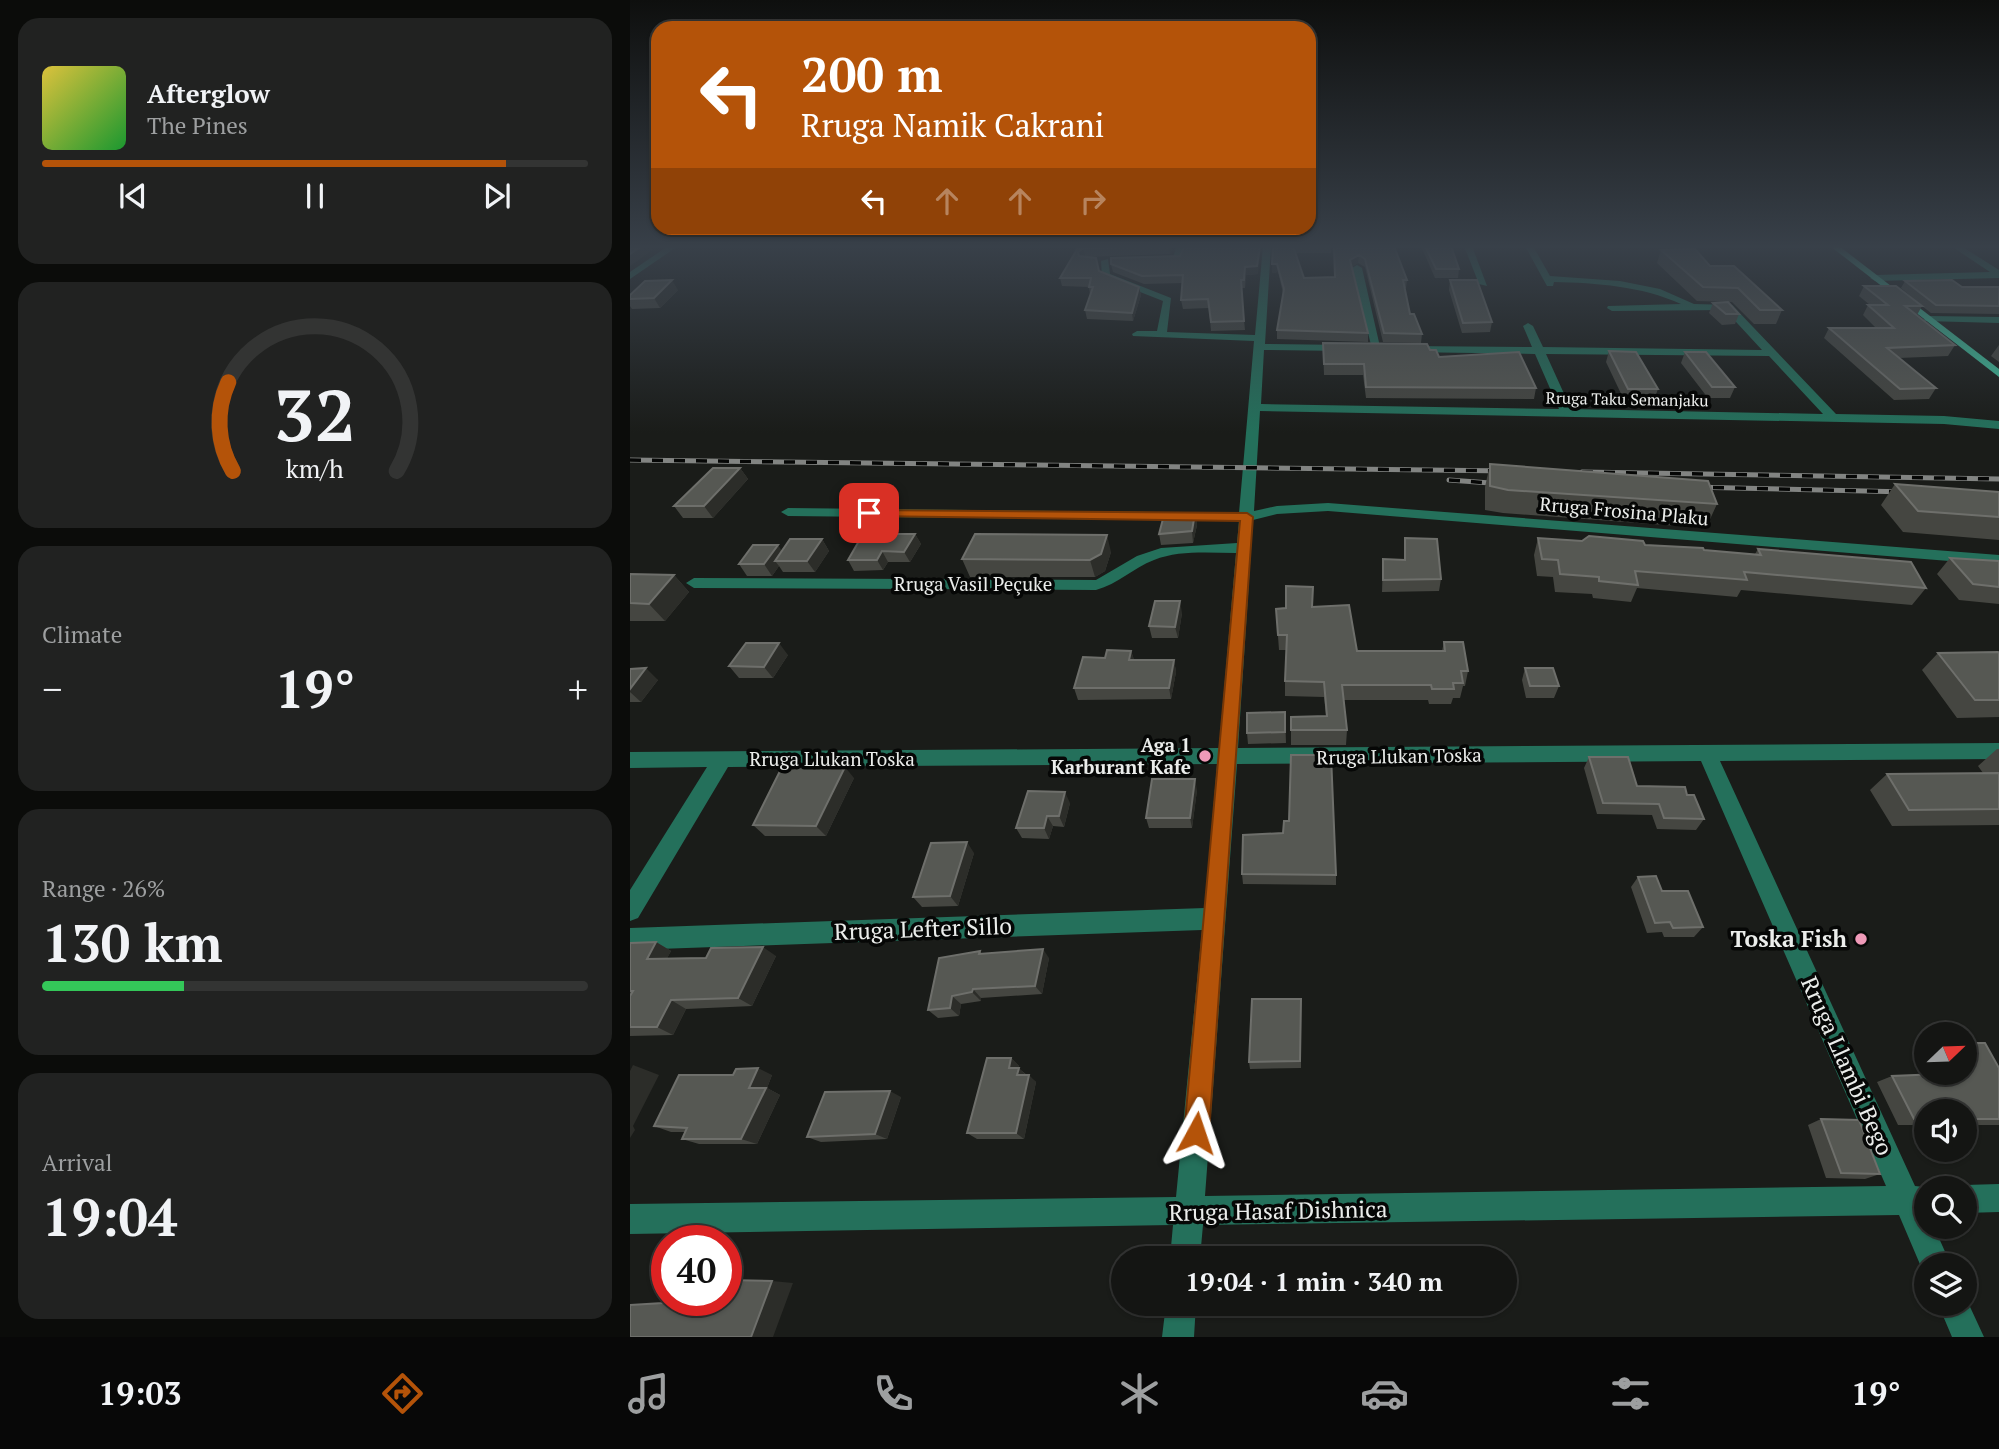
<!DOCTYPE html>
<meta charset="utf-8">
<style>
body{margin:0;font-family:"PT Serif",serif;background:#212221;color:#f1f3f6;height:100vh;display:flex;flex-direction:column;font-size:26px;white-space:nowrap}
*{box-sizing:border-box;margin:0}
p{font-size:23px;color:#9d9fa0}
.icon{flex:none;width:38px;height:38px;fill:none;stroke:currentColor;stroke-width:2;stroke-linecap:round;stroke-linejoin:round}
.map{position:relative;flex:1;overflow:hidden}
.panel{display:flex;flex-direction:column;gap:18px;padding:18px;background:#0b0c0a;width:630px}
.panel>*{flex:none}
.banner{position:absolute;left:21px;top:21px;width:665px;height:214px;border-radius:21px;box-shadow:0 2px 5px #0004,0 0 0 2px #333433;background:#b45309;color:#fff;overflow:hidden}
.needle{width:46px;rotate:67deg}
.tools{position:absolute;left:1284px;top:1022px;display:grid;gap:14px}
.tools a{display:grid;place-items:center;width:63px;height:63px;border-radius:50%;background:#141513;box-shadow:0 2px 5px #0004,0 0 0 2px #333433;font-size:35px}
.speed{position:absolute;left:21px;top:1225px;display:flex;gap:14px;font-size:35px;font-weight:700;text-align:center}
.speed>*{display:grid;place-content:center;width:91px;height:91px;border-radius:50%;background:#141513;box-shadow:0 2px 5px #0004,0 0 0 2px #333433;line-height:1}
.speed .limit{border:10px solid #d22;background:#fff;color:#111}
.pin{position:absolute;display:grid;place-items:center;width:60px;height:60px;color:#fff;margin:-30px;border-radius:14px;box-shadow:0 4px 10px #0006}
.me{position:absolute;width:77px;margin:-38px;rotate:5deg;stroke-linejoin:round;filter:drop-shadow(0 0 5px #0008)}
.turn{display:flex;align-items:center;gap:24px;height:147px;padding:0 35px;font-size:32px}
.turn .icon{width:91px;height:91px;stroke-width:2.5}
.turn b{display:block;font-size:49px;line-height:60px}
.lanes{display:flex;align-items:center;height:66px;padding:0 35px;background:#0003;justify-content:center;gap:35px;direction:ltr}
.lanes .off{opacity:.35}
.big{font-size:52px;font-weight:600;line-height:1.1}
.panel .tile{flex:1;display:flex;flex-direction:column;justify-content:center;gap:10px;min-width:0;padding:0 24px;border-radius:21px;background:#212221}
.panel .dial{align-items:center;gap:0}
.dial svg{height:182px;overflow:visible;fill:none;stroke:#333433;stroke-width:7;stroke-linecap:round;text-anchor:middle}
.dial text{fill:#f1f3f6;stroke:none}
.song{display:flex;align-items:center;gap:21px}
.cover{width:84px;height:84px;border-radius:10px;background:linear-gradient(135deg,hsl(50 70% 55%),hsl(130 70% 35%))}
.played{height:7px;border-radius:4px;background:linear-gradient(90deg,#b45309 85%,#333433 85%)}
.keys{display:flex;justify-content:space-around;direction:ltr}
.heat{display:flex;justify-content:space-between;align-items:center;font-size:38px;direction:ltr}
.charge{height:10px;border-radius:5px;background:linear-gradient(90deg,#34c759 26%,#333433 0)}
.trip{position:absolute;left:481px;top:1246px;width:406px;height:70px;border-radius:35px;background:#141513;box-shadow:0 2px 5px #0004,0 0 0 2px #333433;font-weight:600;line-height:70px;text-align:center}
.tabs{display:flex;height:112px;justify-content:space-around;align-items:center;background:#080808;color:#9d9fa0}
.tabs .icon{width:49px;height:49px}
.tabs .on{color:#b45309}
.tabs b{font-size:32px;color:#f1f3f6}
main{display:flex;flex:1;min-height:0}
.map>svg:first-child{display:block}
</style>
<main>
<section class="panel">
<div class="tile">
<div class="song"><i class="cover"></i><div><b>Afterglow</b><p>The Pines</p></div></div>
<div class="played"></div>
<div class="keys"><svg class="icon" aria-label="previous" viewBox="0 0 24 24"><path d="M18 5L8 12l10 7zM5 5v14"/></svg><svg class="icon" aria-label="pause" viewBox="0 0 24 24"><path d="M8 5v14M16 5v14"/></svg><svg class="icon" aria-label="next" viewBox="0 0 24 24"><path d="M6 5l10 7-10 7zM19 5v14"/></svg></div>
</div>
<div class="tile dial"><svg viewBox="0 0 100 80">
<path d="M14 69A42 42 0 1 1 86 69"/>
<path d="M14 69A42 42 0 0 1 12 30" stroke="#b45309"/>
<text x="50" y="56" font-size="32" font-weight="700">32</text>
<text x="50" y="72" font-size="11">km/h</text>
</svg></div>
<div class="tile"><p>Climate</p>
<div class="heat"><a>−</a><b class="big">19°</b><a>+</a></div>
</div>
<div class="tile"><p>Range · 26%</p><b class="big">130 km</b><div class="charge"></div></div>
<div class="tile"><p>Arrival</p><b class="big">19:04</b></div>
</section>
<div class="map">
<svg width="1369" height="1337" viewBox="0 0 1369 1337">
<rect width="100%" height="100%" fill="#1a1c19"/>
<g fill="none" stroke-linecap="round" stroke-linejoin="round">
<path fill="#24705b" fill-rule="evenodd" d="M38,246h10l-48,33v-7z
M547,246h8l-6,16 -23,1 -4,-3 21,-3z
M633,246h8l-6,98 81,1 5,3 -5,3 -82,-1 -3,54 298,5 -24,-55 -129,-2 -5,-3 5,-3 126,1 -9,-21 5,-3 5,3 10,21 219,3 -37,-40 -113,1 -5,-3 1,-2 73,-2c-40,-18 -84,-21 -127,-22l-1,4h-6l-22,-40h8l17,30 70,5 40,8 34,15 38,1 104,109 108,2 55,5v8l-55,-5 -684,-13 -6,100 23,-5 51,-3 671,52v10l-671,-54 -51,3 -24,6 -15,228 761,-5v16l-279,2 195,425 18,2h-6v39h7l17,38h-24l-2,11 -26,-61 -696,10 -3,33h-30l3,-33 -543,9v-30l546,-7 26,-267 -572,20v-22l575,-20 12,-144 -489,3 -90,151 -8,3v-31l77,-123 -77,1v-16l589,-4 17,-195c-27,0 -57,-3 -82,7 -21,8 -36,24 -58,30l-402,-2 -8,-5 8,-5 402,2 41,-24 24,-8 76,-5 2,-22 -451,-5 -7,-4 7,-4 451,5 15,-172 -121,-5 -1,-2 5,-3h20l6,-30 -61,-24 -1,-16 7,-2 2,15 61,24 -4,34 88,3zM916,354l223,2 54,58 -252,-5zM1071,761l185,425 -681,10 32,-432z
M834,246h8l15,40 -8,-2z
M1321,246h10l38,24v8l-124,3 -5,-3 5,-3 115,-3z
M727,265l5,3 19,83 -9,-2 -20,-81z
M1299,316l70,1v6l-74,-2 -1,-2z
M1369,1184v28l-34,1v-25h-9l9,-3z
M1335,1296l19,41h-32l-14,-33h27z
M536,1304h30l-2,33h-32z"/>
<path fill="#41c19d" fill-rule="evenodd" d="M1200,246h9l160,123v8z"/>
<defs>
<path id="rail" d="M0,460l878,11
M952,472l417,7
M819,480l55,4
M1061,487l217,5"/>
</defs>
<use href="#rail" stroke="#828482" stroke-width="5"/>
<use href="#rail" stroke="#060706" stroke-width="3.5" stroke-dasharray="11" stroke-linecap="butt"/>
</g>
<path fill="#454641" d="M446,246h98l-4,8 -86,3 15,14 40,16 2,8 -8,26 -46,-2 -2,-9 5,-15 -1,-8 -27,-1 -2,-8 17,-28z
M643,246h58v7h-36l9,25 30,-1v-30l60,-1 13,34 -1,8h-1l5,26 12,20 -1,9 -38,-1 -18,-75 -7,-4 -7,4 17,66v9l-91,-3v-9l6,-37 -5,-21 -6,1z
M791,246h30l8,23 -1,9h-23z
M1031,250l49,16 72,44 -6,14h-22l-22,-22 -35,-1 -40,-38z
M550,256l78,18 -12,1 -1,13h-4l4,42 -34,1 -2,-23 -26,1 -2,-9 2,-17 -39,1 -31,-12 -2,-8z
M820,280l42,42 -2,10 -28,1 -13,-43z
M1275,281l57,6h37v27l-68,-1 -9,-7 -5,9 38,30 -7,11 -49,2 37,30 -7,11 -35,1 -70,-62 5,-10h47l-13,-13 5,-10h2l-11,-9 5,-10 57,19 -20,-17z
M48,290l-18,18 -28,1 -2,-3v-11z
M1083,303l26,11 -4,10 -13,1 -13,-12z
M693,343l107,7 9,7 97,31 -2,11 -168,-1 -3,-23h-39z
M1369,345v17l-8,-6z
M979,351l49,38 -4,11h-30l-18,-38z
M1055,352l50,35 -5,11h-22l-27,-35z
M860,464l227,40 -11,24 -203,-15 -18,-3v-23z
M110,468l8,11 -35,39h-30l-9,-12z
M1265,484l104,8v48l-96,-8 -22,-27z
M565,513l2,12 -4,18 -32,2 -2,-11z
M268,534h17l6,10 -11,18h-22l-5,8 -29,1 -6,-11z
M775,538l36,41 -2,12 -57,1 1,-33 21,1z
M908,538l217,16 3,-5 168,39 -14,17 -171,-15 -4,7 -100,-9 -6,14 -38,-4 -1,-4 -37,-2 -2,-15 -16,-1 -3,-21z
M192,539l7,12 -14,21h-32l-4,-6 -7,10h-25l-8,-12z
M481,552l-6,19 -10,6h-125l-8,-18z
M1320,558l49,3v43l-40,-4 -22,-26z
M0,574l44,1 15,17 -24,29h-35z
M683,607l44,44h85l2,-9 24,29 -3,15h-2l-3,12h-7l-2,6h-22l-1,-4h-84l3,30 -1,15h-55v-15l35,-14 -2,-19 -39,-1v-15l1,-31h-7l-3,-41z
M552,613l-4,25h-26l-3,-12z
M501,651l3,9h40l2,12 -5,27 -93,1 -4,-12 31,-30z
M1308,653h61v64l-42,1 -35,-48z
M158,655l-15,23h-34l-10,-12z
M895,668l34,18 -5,12h-28l-4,-18z
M0,669l28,11 -17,22h-11z
M655,712l1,31 -38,1 -1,-11z
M1367,749h2v76l-107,1 -22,-36 17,-16 96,-1 -5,-7z
M959,757l48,29 50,9 17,24 -8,11 -39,-1 -5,-14 -55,-1 -13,-46z
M224,778l-28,58h-61l-12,-11z
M567,790l-5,38h-43l-3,-10z
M440,803l-6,24 -11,-1 -4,13 -27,-1 -6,-10z
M344,853l-16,53 -36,1 -9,-10z
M612,874l94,1v10l-93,-1z
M1008,877l24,14 41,36 -9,10h-30l-2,-5 -15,1 -16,-46z
M26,942l15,9 -4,7 109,-2 -24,50 -66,3 -13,26 -43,1v-93z
M350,951l2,3 67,4 -7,36 -61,4v3l-20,3 -2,12 -21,2 -10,-8z
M671,1007v61l-51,1 -1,-7z
M1297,1044v29h38l34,-5v57h-34v-14h-38v14h-29l-21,-43 15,-6 33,-1 -12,-24z
M381,1058l8,8 -1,2 18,14 -12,57h-47l-10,-6z
M103,1075h39l-5,13 13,7 -23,49h-58l-17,-5 3,-7h-14l-17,-6z
M271,1097l-14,42 -66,3 -14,-5z
M1191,1119l59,55 -15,5 -39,-1 -18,-53z"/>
<path fill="#2c2d29" d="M12,246h16l-28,20v-12z
M539,246h5l-4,8z
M630,246h1l-3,28 -12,1 -1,13v-21z
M453,248l2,8 -6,4 -1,-8z
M729,255l-1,8 -9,6 1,-9z
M642,264h5l1,8 -6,1z
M42,280l6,10 -18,18 -6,-10z
M509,287l2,8 -8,26 -1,-8z
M110,468l8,11 -35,39 -9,-12z
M565,513l2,12 -4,18 -1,-12z
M264,527l6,10 -9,-3z
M285,534l6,10 -11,18 -6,-10z
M477,535l4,17 -6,19 -10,6 -5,-17z
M192,539l7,12 -14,21 -8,-11z
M148,545l8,12 -11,4 4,5 -7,10 -8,-12z
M252,551l6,11 -5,8 -6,-10z
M44,575l15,17 -24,29 -16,-17z
M550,601l2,12 -4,25 -3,-11z
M149,643l9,12 -15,23 -9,-11z
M501,651l4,11 -6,-2z
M544,660l2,12 -5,27 -2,-11z
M16,668l12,12 -17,22 -11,-10v-3z
M215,767l9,11 -28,58 -10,-10z
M565,779l2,11 -5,38 -2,-10z
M435,792l5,11 -6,24 -5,-11z
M417,816l6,10 -4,13 -5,-11z
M337,842l7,11 -16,53 -8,-10z
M26,942l15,9 -9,17 -15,-9z
M133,947l13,9 -24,50 -14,-8z
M413,949l6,9 -7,36 -7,-8z
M343,989l8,9v3l-9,-9z
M322,996l9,8 -2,12 -9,-8z
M41,1000l15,9 -13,26 -16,-8z
M381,1058l8,8 -2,9 -8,-7z
M3,1065l26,10 -26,51 2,4 -5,8v-67z
M128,1068l14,7 -5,13 13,7 -23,49 -16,-5 8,-51z
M389,1068l7,7h-9z
M399,1075l7,7 -12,57 -8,-6z
M260,1091l11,6 -14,42 -12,-5z
M142,1281l21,2 -20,54h-22z"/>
<path fill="#565853" stroke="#6e6f6b" stroke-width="2" d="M0,246h12l-12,8z
M449,246h90l-86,2 -5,4 1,4 17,2 3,13 40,16 -7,26 -47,-3 8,-23h-4l2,-9h-31z
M554,246h76l-3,20 -12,1 -1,13h-3l3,41 -33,1 -3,-23 -27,1 2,-25 -41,1 -31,-12v-6l69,-2z
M643,246h20l11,32 31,-1 -1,-30 60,-1 13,34h-4l7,34h4l8,20 -38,-1 -19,-74 -6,-4 -9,5 18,73 -91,-3 7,-41 -7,-25h-5z
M795,246h26l8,23h-23z
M1065,249l15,17h24l48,44h-22l-22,-22 -35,-1 -42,-37z
M42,280l-18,18 -24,1v-4l15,-14z
M820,280h27l15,42 -29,1z
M1322,280l10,7h37v19l-63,-1 -31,-24z
M1234,286h32l26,20h-17l50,39 -68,3 49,40 -36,1 -71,-61h65l-26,-23h20z
M1098,302l11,12h-13l-13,-11z
M693,343l104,1 3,6h6l3,7 80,-5 17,36 -170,-1 -2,-23h-40z
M979,351l27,1 22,37h-30z
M1055,352h21l29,35h-23z
M860,464l218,17 9,23 -209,-14 -18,-4z
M83,468h27l-36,38h-30z
M1265,484l104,8v25l-81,-6z
M565,513l-3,18 -33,3 5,-19z
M237,527h27l-3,7h24l-11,18 -22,-1 -5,9h-29z
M345,534l132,1 -6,19 -11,6 -128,-1z
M959,536l54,5 2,4 58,3 1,2 57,5 -3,-6 153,13 15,26 -182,-16 3,8 -112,-9 3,14 -39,-4v-4l-39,-3 -2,-14 -16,-1 -4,-21 44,3z
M775,538l32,1 4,40 -58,1v-21l22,1z
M160,539h32l-15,22h-32z
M123,545h25l-14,19h-25z
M1320,558l49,3v26l-26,-3z
M0,574l44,1 -25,29 -19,-1z
M656,586l27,1 -1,20 37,-2 8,46h88l-1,-9h19l5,29h-7l2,12h-10l1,6h-22l-1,-4h-89l5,45h-56v-13l36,-1 -3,-34 -39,-1 2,-46h-9l-2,-26 10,-1z
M525,601h25l-5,26 -26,-1z
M116,643h33l-15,24 -35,-1z
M477,650l24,1 -2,9h45l-5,28h-95l9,-31 22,1z
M1368,652l1,1v47h-24l-37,-47z
M16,668l-16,21v-20z
M895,668h28l6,18h-29z
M655,712v20l-38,1v-20z
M661,755h40l5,120 -94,-1 1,-39 40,-2 1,-12h5z
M959,757h39l9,29 48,1 2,8h7l10,24 -40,-1 -5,-14 -56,-1z
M152,767h63l-29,59 -63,-1z
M1369,773v36l-90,1 -22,-36z
M522,779h43l-5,39h-44z
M398,791l37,1 -6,24h-12l-3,12h-28z
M337,842l-17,54 -37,1 18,-54z
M1026,876l6,15h26l15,36 -30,1 -3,-6 -15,1 -17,-46z
M26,942l-9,17 59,-1 5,-10 52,-1 -25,51 -67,2 -14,27h-27v-31l3,-5h-3v-48z
M413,949l-8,37 -62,3 -1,3 -20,4 -2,12 -22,2 11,-52 41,-7 -1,3z
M622,999h49l-1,62 -51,1z
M1335,1043h20l14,25v51h-34v-8h-38v8h-13l-22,-43 73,-3z
M357,1058h24l-2,10h10l-2,7h12l-13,58h-49z
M128,1068l-9,20h17l-25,51h-59l5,-11 -33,-2 25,-51h54l3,-6z
M260,1091l-15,43 -68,3 18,-45z
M1191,1119l38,1 21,54 -39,-1z
M96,1280l46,1 -21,56h-121v-32l33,-2 4,-8v5h59z"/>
<linearGradient id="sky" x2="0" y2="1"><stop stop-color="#0e0f0e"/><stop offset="0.57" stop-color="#384049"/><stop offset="1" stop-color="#384049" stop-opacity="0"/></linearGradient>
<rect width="1369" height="433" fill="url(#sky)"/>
<path fill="#b45309" stroke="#753606" stroke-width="2" d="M235,510l382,3 6,4 -44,616 -4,8 -9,4 -8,-4 -4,-8 56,-612 -371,-5 -4,-1z"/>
<g fill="#ef9ab8" stroke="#060706" stroke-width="2.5">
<circle cx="575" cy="756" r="7"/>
<circle cx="1231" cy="939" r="7"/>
</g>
<g text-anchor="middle" stroke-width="7" stroke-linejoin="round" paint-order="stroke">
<g font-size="16" fill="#ebedeb" stroke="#060706">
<text transform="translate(997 399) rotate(1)" y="6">Rruga Taku Semanjaku</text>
</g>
<g font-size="19" fill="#ebedeb" stroke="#060706">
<text transform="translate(994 511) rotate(5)" y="7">Rruga Frosina Plaku</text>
<text x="343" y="591">Rruga Vasil Peçuke</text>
<text transform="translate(769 756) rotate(-1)" y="7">Rruga Llukan Toska</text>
<text x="202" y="766">Rruga Llukan Toska</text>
</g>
<g font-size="19" font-weight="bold" fill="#ebedeb" stroke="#060706" text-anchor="end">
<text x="561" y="752">Aga 1<tspan x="561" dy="22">Karburant Kafe</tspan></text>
</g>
<g font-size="23" fill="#ebedeb" stroke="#060706">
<text transform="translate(293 929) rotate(-2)" y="8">Rruga Lefter Sillo</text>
<text transform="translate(1217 1066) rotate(66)" y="8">Rruga Llambi Bego</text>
<text transform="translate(648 1211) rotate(-1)" y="8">Rruga Hasaf Dishnica</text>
</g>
<g font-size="23" font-weight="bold" fill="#ebedeb" stroke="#060706" text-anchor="end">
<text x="1217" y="947">Toska Fish</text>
</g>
</g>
</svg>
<div class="tools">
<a><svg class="needle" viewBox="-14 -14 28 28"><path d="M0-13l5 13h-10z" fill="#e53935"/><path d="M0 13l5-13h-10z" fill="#9d9fa0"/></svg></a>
<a><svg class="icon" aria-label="sound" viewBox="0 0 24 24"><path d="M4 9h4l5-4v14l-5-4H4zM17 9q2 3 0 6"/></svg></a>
<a><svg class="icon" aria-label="search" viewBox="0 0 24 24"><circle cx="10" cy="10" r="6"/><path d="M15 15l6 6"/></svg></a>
<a><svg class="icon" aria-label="layers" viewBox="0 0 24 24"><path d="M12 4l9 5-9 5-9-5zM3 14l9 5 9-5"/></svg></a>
</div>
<div class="speed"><div class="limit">40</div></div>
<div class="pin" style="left:239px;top:513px;background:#d93025"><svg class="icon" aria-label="arrive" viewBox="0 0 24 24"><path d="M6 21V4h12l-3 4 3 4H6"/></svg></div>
<svg class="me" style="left:566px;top:1133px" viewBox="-20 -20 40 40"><path d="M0-17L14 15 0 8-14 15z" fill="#b45309" stroke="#fff" stroke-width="4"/></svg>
<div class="trip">19:04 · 1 min · 340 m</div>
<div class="banner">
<div class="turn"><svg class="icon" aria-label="left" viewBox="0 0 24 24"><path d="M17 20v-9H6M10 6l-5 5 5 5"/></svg><div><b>200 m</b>Rruga Namik Cakrani</div></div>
<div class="lanes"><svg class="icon" aria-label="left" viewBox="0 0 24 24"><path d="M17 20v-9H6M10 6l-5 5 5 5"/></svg><svg class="icon off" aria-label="ahead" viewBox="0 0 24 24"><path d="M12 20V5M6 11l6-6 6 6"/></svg><svg class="icon off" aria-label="ahead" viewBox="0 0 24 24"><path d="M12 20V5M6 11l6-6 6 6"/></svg><svg class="icon off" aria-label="right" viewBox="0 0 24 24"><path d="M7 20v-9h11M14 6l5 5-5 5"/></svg></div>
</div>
</div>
</main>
<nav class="tabs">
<b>19:03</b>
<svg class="icon on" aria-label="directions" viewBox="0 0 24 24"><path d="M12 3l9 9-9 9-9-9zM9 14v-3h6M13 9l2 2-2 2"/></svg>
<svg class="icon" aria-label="music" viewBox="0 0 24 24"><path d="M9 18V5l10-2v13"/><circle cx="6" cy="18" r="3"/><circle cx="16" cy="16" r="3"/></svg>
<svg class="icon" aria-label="phone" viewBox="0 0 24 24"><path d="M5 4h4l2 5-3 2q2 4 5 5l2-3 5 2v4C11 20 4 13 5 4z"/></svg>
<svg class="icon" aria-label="climate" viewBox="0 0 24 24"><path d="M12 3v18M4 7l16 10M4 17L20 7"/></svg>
<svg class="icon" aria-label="car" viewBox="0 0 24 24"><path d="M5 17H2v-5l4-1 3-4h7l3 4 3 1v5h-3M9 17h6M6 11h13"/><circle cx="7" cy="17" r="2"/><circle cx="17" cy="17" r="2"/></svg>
<svg class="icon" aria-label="filters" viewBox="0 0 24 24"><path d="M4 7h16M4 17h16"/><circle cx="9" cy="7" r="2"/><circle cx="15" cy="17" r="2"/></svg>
<b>19°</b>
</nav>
